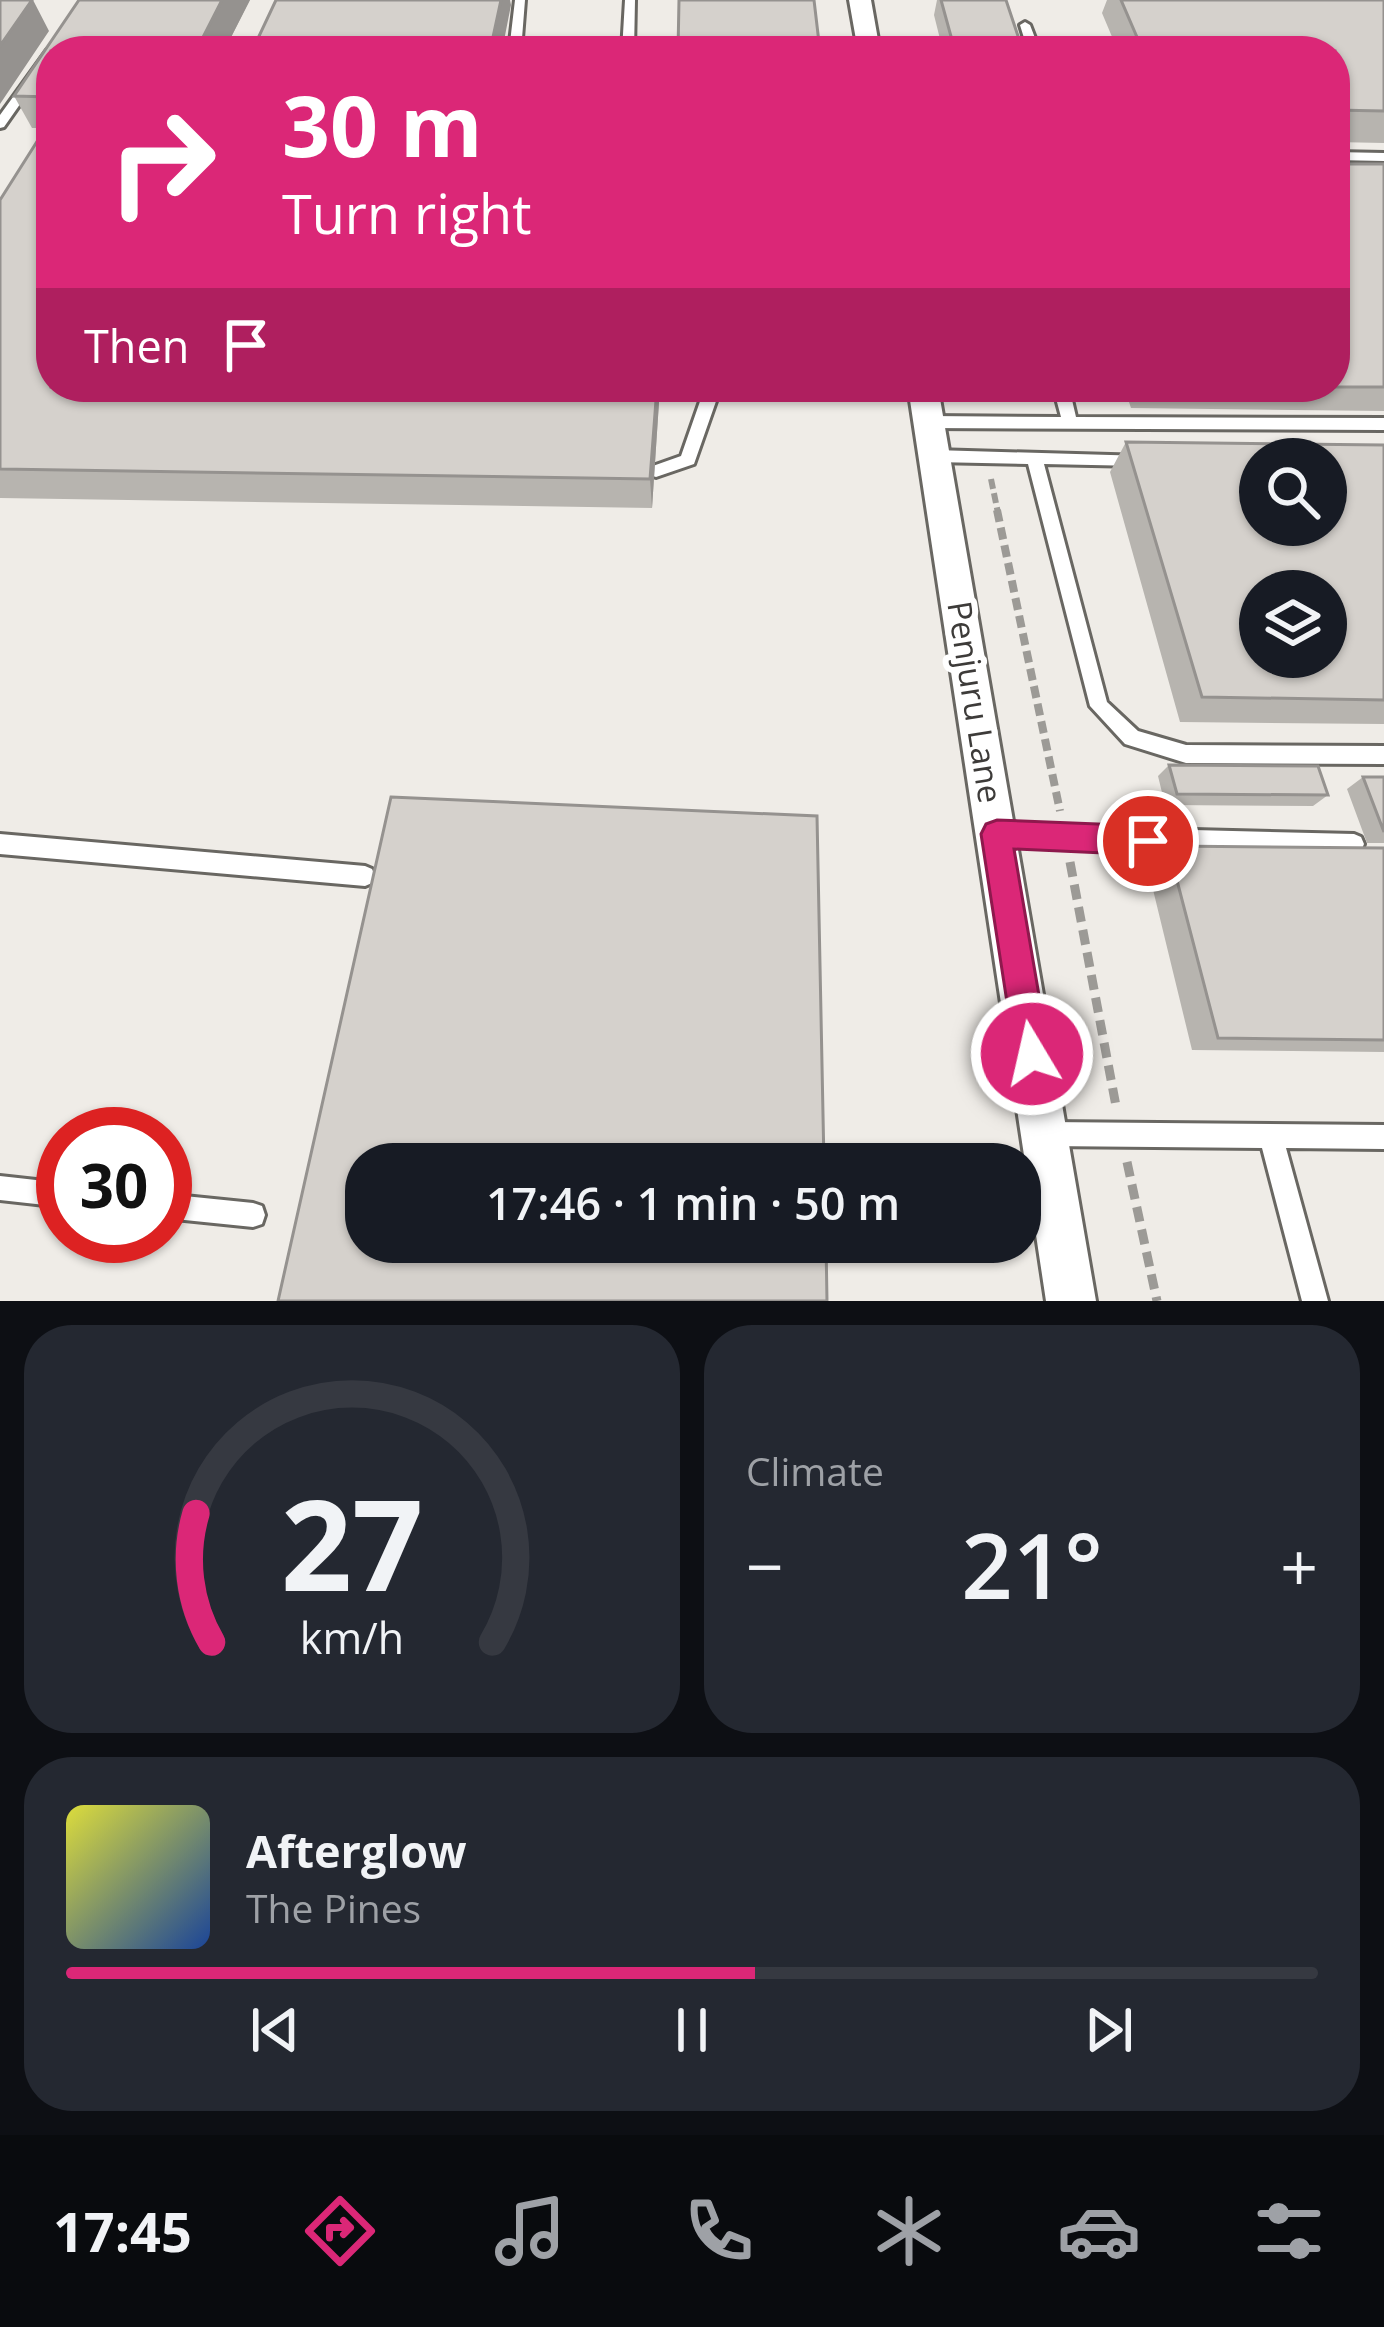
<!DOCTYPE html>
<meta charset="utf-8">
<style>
body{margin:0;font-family:"Open Sans",sans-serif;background:#242831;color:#f1f3f6;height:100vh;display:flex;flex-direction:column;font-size:45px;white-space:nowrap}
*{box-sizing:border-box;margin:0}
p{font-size:39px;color:#9ea1a6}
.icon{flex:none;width:66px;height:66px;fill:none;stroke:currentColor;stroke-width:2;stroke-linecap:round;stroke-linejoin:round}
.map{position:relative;height:1301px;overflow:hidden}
.sheet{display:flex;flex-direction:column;gap:24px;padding:24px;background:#0d0f14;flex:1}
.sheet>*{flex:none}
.hud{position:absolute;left:36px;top:36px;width:1314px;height:366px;border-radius:48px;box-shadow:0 3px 9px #0004;background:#db2777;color:#fff;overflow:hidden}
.buttons{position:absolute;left:1239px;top:438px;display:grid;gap:24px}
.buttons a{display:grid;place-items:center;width:108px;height:108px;border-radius:50%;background:#171b24;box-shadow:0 3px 9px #0004;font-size:60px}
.speed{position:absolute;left:36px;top:1107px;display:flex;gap:24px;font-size:60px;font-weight:700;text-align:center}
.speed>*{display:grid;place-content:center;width:156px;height:156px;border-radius:50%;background:#171b24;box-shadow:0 3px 9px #0004;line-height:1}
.speed .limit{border:18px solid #d22;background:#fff;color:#111}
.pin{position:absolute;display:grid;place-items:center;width:102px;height:102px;color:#fff;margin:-51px;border:6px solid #fff;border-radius:50%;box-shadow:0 3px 12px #0007}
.me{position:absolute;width:132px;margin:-66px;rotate:351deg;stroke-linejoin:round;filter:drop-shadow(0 0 9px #0008)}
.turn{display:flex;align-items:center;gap:42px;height:252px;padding:0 48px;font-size:54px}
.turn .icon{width:156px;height:156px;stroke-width:2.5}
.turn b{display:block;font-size:84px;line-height:102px}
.then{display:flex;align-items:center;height:114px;padding:0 48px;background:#0003;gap:24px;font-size:45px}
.big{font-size:90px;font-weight:600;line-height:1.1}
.sheet .widget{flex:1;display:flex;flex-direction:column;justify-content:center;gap:18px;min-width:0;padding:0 42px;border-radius:48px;background:#242831}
.sheet .dial{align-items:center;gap:0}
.dial svg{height:312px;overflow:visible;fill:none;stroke:#363941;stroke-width:7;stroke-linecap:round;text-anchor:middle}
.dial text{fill:#f1f3f6;stroke:none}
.song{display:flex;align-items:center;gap:36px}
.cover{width:144px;height:144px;border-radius:18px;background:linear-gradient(135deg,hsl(60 70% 55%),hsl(220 70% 35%))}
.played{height:12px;border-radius:6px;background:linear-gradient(90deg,#db2777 55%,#363941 55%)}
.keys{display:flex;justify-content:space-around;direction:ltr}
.heat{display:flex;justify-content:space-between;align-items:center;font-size:66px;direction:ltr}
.sheet .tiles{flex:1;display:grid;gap:24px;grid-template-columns:1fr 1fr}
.widget:last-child{grid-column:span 2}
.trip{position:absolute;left:345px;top:1143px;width:696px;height:120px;border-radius:48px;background:#171b24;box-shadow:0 3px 9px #0004;font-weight:600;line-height:120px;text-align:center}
.menu{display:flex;height:192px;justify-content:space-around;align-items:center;background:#090b0e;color:#9ea1a6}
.menu .icon{width:84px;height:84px}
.menu .selected{color:#db2777}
.menu b{font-size:54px;color:#f1f3f6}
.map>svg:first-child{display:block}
</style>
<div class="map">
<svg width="1384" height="1301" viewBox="0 0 1384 1301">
<rect width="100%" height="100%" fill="#efece7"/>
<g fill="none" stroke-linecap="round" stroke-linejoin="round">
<defs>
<path id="service" d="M515,0h10l-4,51h-12z
M625,0h10l-1,51h-12z
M1025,22l5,3 10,26h-12l-8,-26z
M47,50l9,1h-5v9l-47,67 -4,1v-13z
M1335,152l49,1v8l-49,-1z
M705,387h16l-27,77 -38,13 -6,-2 -2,-4 2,-4 31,-11z
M1053,387h16l7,30 308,1v12l-455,-2 -8,-6 8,-6 132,1z
M934,450l211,6 2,4 -8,6 -95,-2 63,238 31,29 48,14 198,1v18l-198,-1 -61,-19 -35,-38 -62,-242 -94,-2 -8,-6z
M996,825l358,9 7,3 3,7 -3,7 -7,3 -358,-11 -7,-2 -3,-7 3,-7z
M0,834l365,32 7,3 3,7 -3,7 -7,3 -365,-32z
M1047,1122l337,3v24l-98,-1 42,153h-26l-40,-153 -215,-2 -8,-4 -4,-8 4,-8z
M0,1176l63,7v24l-63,-7z
M165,1194l88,9 9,3 3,9 -3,9 -9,3 -88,-9z"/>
<path id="minor" d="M849,0h22l9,51h-22z
M908,387h30l158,914h-50z"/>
</defs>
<use href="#service" stroke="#696762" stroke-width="6"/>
<use href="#minor" stroke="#696762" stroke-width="6"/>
<path stroke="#9c9a96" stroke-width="6" stroke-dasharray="10 4.5" stroke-linecap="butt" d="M991,479l7,34"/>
<path stroke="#9c9a96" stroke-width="8" stroke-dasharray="12 6" stroke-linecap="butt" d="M997,510l63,301"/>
<path stroke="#9c9a96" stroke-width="9" stroke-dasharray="15 8" stroke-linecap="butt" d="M1070,862l46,244
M1127,1162l30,139"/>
<use href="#service" fill="#fff" fill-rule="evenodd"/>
<use href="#minor" fill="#fff" fill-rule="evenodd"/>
</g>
<path fill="#b7b4af" d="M79,0h171l-26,51h-173v77h-19l-18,-32z
M937,0h69l17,51h-80l-9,-36z
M1107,0h277v143l-49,-1v-91h-217l-16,-38z
M1384,164v247l-253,-3 -7,-21h211z
M0,200l51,187h609l-8,121 -652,-10z
M1126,442l258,3v279l-204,-2 -70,-250z
M1169,765l159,30 -15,11 -148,-1 -7,-29z
M1363,777h21v66h-17l-20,-54z
M1168,846l216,2v204l-192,-2 -45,-185z"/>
<path fill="#95928f" d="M33,0l16,31 -49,73v-58z
M222,0h28l-26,51h-28z
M501,0h9l1,5 -9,46h-12z
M657,387h3l-8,121 -2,-29z"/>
<path fill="#d5d1cc" stroke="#95928f" stroke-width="3" fill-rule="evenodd" d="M0,0h32l-32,46z
M79,0h143l-26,51h-145v46l-37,-1z
M276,0h225l-11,51h-238z
M679,0h135l6,51h-142z
M941,0h65l17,51h-68z
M1121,0h263v111l-49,-1v-59h-192z
M38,140h13v247h606l-7,92 -650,-10v-269z
M1335,164h49v223h-49z
M1126,442l258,3v255l-182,-3zM1260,459h66v66h-66zM1260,591h66v66h-66z
M1169,765l149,1 10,29 -151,-1z
M1363,777h21v55z
M391,797l426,19 7,348h-458v78h460l1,59h-549z
M1168,846l216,2v192l-166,-2z"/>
<path fill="#db2777" stroke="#8e194d" stroke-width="3" d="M997,820l151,6 11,5 5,10 -5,10 -11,4 -134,-6 35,205 -5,12 -12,5 -12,-5 -5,-12 -34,-220 5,-10z"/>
<g text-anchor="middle" stroke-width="12" stroke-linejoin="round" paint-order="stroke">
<g font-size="33" fill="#3d3b39" stroke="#fff">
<text transform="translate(975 702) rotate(81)" y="12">Penjuru Lane</text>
</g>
</g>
</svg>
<div class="buttons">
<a><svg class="icon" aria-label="search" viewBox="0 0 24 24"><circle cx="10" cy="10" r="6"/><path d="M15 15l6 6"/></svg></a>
<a><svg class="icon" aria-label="layers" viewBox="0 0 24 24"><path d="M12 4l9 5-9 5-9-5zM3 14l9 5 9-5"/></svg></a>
</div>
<div class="speed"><div class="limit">30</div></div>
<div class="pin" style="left:1148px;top:841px;background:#d93025"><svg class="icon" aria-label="arrive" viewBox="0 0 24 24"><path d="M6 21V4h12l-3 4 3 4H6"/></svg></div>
<svg class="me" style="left:1032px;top:1054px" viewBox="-20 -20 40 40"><circle r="17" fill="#db2777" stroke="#fff" stroke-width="3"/><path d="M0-11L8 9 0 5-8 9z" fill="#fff"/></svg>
<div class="trip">17:46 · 1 min · 50 m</div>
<div class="hud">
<div class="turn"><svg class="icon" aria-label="right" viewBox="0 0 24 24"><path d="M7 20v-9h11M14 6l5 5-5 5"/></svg><div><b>30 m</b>Turn right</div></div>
<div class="then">Then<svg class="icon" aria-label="arrive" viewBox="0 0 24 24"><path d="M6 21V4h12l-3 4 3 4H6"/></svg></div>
</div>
</div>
<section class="sheet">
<div class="tiles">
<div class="widget dial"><svg viewBox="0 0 100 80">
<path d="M14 69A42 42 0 1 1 86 69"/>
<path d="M14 69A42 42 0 0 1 10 36" stroke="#db2777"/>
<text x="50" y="56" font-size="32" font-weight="700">27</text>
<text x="50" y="72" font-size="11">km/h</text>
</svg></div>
<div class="widget"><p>Climate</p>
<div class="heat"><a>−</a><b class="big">21°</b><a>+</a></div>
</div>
<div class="widget">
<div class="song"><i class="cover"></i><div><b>Afterglow</b><p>The Pines</p></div></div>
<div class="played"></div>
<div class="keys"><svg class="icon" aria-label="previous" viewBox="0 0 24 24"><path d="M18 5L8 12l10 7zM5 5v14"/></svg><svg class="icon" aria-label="pause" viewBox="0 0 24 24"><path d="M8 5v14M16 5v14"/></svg><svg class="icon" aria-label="next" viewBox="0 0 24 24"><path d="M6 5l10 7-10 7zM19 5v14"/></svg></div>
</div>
</div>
</section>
<nav class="menu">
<b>17:45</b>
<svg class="icon selected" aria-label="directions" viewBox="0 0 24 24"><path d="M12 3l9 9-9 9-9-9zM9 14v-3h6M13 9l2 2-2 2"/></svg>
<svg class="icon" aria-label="music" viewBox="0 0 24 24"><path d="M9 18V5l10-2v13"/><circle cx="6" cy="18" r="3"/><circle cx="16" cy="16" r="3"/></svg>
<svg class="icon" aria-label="phone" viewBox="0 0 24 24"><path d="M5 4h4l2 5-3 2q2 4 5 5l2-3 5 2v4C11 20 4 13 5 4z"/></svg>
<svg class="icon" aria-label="climate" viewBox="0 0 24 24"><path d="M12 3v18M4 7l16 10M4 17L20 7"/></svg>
<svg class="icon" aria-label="car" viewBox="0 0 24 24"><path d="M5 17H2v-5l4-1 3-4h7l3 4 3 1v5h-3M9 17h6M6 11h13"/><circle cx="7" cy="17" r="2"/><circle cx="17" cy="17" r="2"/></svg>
<svg class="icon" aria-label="filters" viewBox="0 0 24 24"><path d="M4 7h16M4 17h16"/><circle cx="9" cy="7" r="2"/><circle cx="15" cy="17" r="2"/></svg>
</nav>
